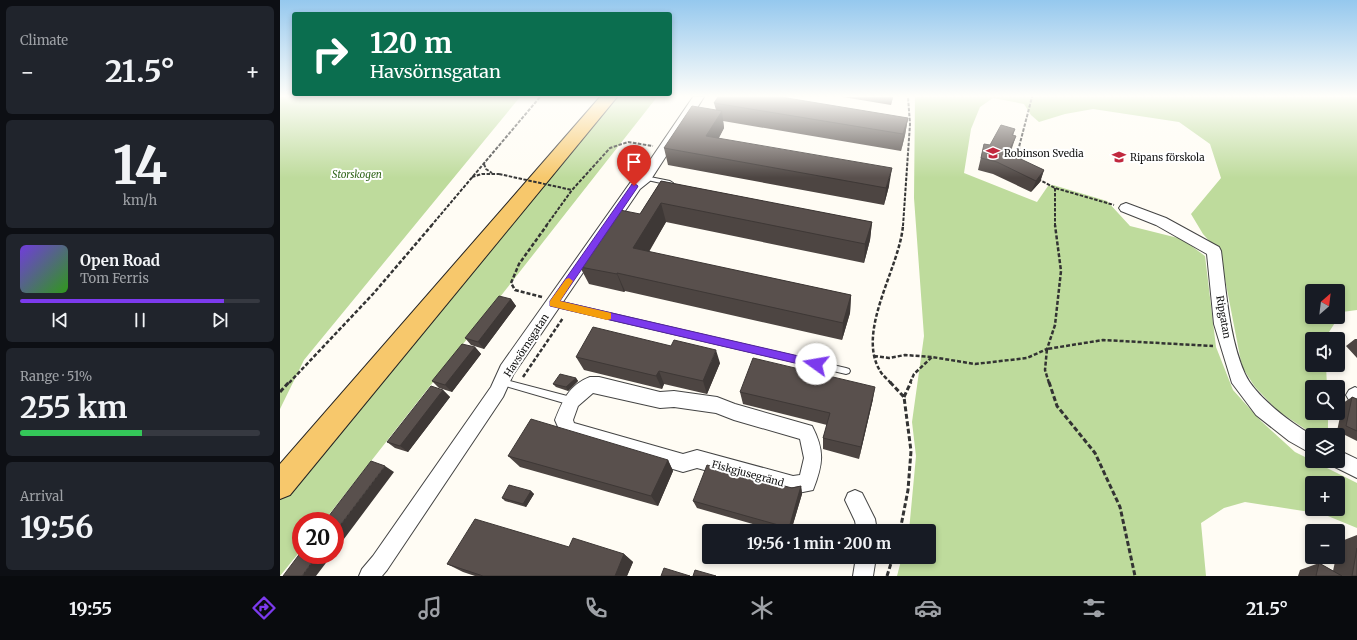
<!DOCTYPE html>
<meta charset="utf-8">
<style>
body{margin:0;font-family:Merriweather,serif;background:#20242c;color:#f1f3f6;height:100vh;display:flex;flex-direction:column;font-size:15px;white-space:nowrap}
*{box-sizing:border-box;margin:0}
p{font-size:13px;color:#9ea1a6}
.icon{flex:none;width:22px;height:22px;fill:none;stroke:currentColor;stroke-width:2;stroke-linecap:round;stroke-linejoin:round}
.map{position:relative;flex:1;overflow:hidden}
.side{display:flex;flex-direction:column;gap:6px;padding:6px;background:#0d0f14;width:280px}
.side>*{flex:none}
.guide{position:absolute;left:12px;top:12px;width:380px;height:84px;border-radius:4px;box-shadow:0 2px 6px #0003;background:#0b6e4f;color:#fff;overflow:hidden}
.needle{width:26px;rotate:28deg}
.buttons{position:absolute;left:1025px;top:284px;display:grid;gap:8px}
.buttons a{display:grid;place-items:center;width:40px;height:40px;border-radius:4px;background:#171b24;box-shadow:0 2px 6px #0003;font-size:20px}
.speed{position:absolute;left:12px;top:512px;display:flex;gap:8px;font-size:20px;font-weight:700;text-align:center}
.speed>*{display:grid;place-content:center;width:52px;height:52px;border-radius:50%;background:#171b24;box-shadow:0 2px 6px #0003;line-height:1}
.speed .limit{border:6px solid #d22;background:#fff;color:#111}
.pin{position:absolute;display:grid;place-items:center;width:34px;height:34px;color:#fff;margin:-41px -17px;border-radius:50% 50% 50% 0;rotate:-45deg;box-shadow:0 0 4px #0007}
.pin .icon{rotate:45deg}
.me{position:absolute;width:44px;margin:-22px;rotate:283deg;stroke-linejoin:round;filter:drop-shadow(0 0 3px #0008)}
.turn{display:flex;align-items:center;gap:14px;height:84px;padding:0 12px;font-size:18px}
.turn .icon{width:52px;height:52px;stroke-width:2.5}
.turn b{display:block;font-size:28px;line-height:34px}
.big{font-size:30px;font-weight:700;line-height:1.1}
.side .tile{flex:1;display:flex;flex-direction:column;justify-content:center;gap:6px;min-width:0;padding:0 14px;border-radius:6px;background:#20242c}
.side .dial{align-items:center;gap:0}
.dial b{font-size:52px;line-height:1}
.song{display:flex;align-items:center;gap:12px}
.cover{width:48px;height:48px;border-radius:6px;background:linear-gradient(135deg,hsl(260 70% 55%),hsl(110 70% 35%))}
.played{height:4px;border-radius:2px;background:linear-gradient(90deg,#7c3aed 85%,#363941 85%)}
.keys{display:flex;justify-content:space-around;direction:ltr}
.heat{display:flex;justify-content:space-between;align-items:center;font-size:22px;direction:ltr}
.charge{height:6px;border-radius:3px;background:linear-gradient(90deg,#34c759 51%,#363941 0)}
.trip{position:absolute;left:422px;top:524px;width:234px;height:40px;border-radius:4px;background:#171b24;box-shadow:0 2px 6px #0003;font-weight:700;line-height:40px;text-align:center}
.menu{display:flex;height:64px;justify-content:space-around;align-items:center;background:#090b0e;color:#9ea1a6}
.menu .icon{width:28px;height:28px}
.menu .on{color:#7c3aed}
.menu b{font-size:18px;color:#f1f3f6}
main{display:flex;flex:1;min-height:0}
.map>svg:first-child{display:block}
</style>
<main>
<section class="side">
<div class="tile"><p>Climate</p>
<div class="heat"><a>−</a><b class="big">21.5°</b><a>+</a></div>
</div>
<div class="tile dial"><b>14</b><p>km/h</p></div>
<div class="tile">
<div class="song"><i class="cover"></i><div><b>Open Road</b><p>Tom Ferris</p></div></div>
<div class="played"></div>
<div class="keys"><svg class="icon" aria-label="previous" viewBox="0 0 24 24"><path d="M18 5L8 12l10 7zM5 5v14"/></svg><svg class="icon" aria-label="pause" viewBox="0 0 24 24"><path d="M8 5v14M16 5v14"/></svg><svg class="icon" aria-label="next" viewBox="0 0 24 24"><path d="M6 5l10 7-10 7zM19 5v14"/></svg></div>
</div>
<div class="tile"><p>Range · 51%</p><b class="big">255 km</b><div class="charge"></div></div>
<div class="tile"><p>Arrival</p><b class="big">19:56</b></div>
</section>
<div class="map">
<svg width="1077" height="576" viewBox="0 0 1077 576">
<rect width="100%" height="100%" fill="#fffcf4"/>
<path fill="#bedb9c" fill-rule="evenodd" d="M0,97h240l-216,263 -24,49z
M337,97h40l-333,424h-23v29l-21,26v-79z
M635,97h442v213l-15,2 -13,20 -1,7h-16v26h14l1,22h-15v26h16v22h-14l-36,-24 -23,-24 -13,-20 -22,-114 -17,-19 -12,-20 30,-36 -11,-34 -31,-22 -86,-13 -28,5 -26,8 -8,-7 -7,-11 -31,-6 -13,9 -9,22 -7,44 73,29 11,-16 5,-1 54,16 23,25 52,13 23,17 11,91 17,43 28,31 34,31 62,31v45l-34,-14 -78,-12 -21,6 -23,15 5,53h-309l5,-19h27v-26h-20l7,-75 -4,-34 12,-86 -10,-138zM1032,291h26v26h-26zM1032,483h26v26h-26z"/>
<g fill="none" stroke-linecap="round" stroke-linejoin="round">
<defs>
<path id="lane" d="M365,176l25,5 3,2 -3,2 -27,-6v-2z
M273,300l293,68 3,1 1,2 -1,2 -3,1 -293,-68 -3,-1 -1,-2 1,-2z
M222,379l69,18 3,1 1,3 -1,3 -3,1 -69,-20 -3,-1 -1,-2 1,-2z"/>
<path id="street" d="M413,97h11l-54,84 -10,8 -127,186 -10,22 -116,173 -5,6h-23l3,-7 11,-13 118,-169 10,-22 129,-182 10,-8z
M846,203l40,15 53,29 2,4c5,39 8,87 24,123 10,22 46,49 67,61v19l-23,-13 -33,-26 -24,-32 -18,-59 -7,-70 -51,-29 -35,-14 -2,-3 2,-3z
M310,377h9l61,15 14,-1 43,6 18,7 77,22c13,25 11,38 1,64l-20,4 -96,-26 -14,4 -121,-36 -7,-16c8,-20 14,-35 35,-43zM313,393l67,15 14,-1 42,6 18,7 66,19 4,19 -4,17 -7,1 -96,-26 -14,4 -109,-31 -1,-3 5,-14z
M1075,387l2,1v16l-8,-4 -3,-5 3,-5z
M1058,450l19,9v19l-26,-13 -1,-4h8z
M575,490l7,3 13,26 2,12h-20l-2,-10 -10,-21 3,-7z
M576,557h20l-3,19h-20z"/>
<path id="primary" d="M320,97h17l-327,398 -10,4v-35z"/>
</defs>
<use href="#lane" stroke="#444" stroke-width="2"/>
<use href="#street" stroke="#444" stroke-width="2"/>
<use href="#primary" stroke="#222" stroke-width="2"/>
<path stroke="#333" stroke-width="2" stroke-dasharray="3.5 1.5" stroke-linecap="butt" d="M741,161l-2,-14 13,-50
M204,164l2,5 6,4
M192,177l10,-3h17
M758,179l17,9 59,17
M775,188v38
M151,226l109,-129
M266,226l26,-36 38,-42 18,-6 25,4
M623,226l7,-102 -2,-27"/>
<path stroke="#333" stroke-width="2.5" stroke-dasharray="4 2" stroke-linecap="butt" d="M262,297l-27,-7 -4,-7 8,-19 28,-39
M594,356l15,2 16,-3 27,2
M243,377l40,-59
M9,383l84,-89 59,-69
M611,383c-4,-4 -10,-9 -12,-14 -22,-40 21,-102 24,-144
M630,383l4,-9 18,-17 43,7 52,-6 20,-9 8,-24 6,-54 -6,-46
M769,383l-4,-13 2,-21 56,-9 110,6"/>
<path stroke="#333" stroke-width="3" stroke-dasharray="5 2.5" stroke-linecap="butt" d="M610,382l14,15 7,54 -3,39 -8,41
M769,382l8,24 38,47 25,54 15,69
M0,392l9,-10
M624,397l7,-15
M607,576l6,-19"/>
<use href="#lane" fill="#fff" fill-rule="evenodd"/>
<use href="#street" fill="#fff" fill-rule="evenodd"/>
<use href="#primary" fill="#f7c86c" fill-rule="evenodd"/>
<path stroke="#333" stroke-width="2" stroke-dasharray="3.5 1.5" stroke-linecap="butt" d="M219,174l73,16"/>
</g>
<path fill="#4d4542" d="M563,97h50l-2,8z
M434,103l194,15 -3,17 -4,16 -178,-30 1,7 -5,10 170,48 -5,19 -216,-40 -4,-17 52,-38z
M735,129l-2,7h3l-7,18 35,16 -4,12 -9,10 -38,-18 -15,-4 6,-26 6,1z
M381,181l211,41 -2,18 -6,23 -198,-41 -17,30 202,43 -1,18 -8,27 -217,-49 -1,1 -35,-8 -9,-17 60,-53z
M231,299l5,7 -32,43 -13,-4 -6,-7z
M1075,339h2v19l-11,-12z
M195,347l6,7 -29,38 -13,-4 -7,-7z
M296,357l144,6 -13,31 -43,-10 -2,5 -78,-19z
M296,378l2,3 -10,10 -12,-4 -3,-3z
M163,390l7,7 -42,55 -13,-4 -8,-6z
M460,392l133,7 -14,60 -36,-10v-11l4,-13 -84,-21z
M1072,397l5,2v42l-20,-10 6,-28z
M228,456l160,4 5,11 -15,35 -138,-39z
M521,486l1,8 -11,37h-14l-80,-23 -4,-7z
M251,491l3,3 -8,13 -21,-6 -3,-3z
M1077,535v41h-59l2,-6 19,-7 14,8 3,-14h2v-10l1,-5z
M289,547l55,7 9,8 -6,14h-152l-12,-4 -16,-8z"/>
<path fill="#3e3836" d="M612,97h1l-2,8z
M442,111l2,17 -14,25 -4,-17z
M628,118l-3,17 -4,16 2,-17z
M736,136l-4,12 -8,17 4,-12z
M612,168l-3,18 -5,19 2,-17z
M764,170l-4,12 -9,10 5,-11z
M381,203l5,19 -26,44 -7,-18z
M592,222l-2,18 -6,23 1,-19z
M337,273l8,18 -1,1 -7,-18z
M571,295l-1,18 -8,27 1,-17z
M231,299l5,7 -32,43 -6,-7z
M195,347l6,7 -29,38 -7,-7z
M436,350l4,13 -13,31 -4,-13z
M379,371l5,13 -2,5 -6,-13z
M296,378l2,3 -10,10 -2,-4z
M595,387l-2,12 -14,60 2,-12z
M163,390l7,7 -42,55 -8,-6z
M388,460l5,11 -15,35 -7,-10z
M105,466l9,6 -59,79v-19z
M521,486l1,8 -11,37h-1l-1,-3z
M251,491l3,3 -8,13 -3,-3z
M344,554l9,8 -6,14h-12z
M37,555h15l-16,21h-14z"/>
<path fill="#59504d" stroke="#3e3836" d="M438,97h63l127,21 -5,16 -189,-31z
M412,106l30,5 -16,25 186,32 -6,20 -222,-40z
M721,125l14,4 -3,6 4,1 -8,17 36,17 -8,11 -39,-19 -16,-4 3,-14 6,1z
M381,181l211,41 -7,22 -204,-41 -28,45 218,47 -8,28 -226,-50v1l-37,-7 40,-57 20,4z
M219,296l12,3 -33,43 -13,-4z
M313,327l78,19 3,-6 42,10 -13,31 -44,-10 -3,5 -80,-19z
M182,344l13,3 -30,38 -13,-4z
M473,358l122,29 -14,60 -38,-9 7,-25 -90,-21z
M280,374l16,4 -10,9 -13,-3z
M151,386l12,4 -43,56 -13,-4z
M1072,397l5,2v32l-11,-5z
M251,419l137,41 -17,36 -143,-40z
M91,461l14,5 -50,66v-11h-10z
M427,465l85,23 9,-2 -12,42 -96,-27z
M229,485l22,6 -8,13 -21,-6z
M195,519l94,28 4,-9 51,16 -9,22h-132l-36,-12z
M1077,548v28h-5z
M21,552v3h16l-15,21h-19z
M1039,563l23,13h-26z
M384,568l26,8h-29z
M415,570l21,6h-23z"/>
<linearGradient id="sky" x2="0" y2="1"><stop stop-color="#95c8ee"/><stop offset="0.54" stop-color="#fffefa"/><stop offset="1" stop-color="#fffefa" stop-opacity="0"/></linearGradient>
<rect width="1077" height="178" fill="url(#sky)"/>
<path fill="#7c3aed" stroke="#51269a" d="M354,183l4,3 -1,2 -77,113 256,59 3,1 2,3 -2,3 -3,1 -266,-62v-5l82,-117z"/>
<path fill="#f59e0b" d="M289,278l4,3 -13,20 51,12v6l-4,1 -57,-14v-5l16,-22z"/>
<defs>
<symbol id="school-bare" viewBox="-9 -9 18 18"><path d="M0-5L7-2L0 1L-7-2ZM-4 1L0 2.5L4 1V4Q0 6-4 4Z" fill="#c1283e" stroke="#fff" stroke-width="2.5" paint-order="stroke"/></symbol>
</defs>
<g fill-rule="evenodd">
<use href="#school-bare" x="703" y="143" width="20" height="20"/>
<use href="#school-bare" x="829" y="147" width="20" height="20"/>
</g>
<g text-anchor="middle" stroke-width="4" stroke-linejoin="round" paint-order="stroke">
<g font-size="10" fill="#111" stroke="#fff" text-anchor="start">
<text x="724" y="157">Robinson Svedia</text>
<text x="850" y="161">Ripans förskola</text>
</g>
<g font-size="10" font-style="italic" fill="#366920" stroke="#fff">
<text x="77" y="178">Storskogen</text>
</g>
<g font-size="10" fill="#111" stroke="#fff">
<text transform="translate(944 317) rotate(80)" y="4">Ripgatan</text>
<text transform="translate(246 345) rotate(-57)" y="4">Havsörnsgatan</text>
<text transform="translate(468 473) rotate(15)" y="4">Fiskgjusegränd</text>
</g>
</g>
</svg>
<div class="buttons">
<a><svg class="needle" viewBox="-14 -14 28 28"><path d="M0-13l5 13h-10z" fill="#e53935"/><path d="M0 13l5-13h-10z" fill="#9ea1a6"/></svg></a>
<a><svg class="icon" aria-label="sound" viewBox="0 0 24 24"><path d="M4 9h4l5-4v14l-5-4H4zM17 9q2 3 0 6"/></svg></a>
<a><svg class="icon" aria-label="search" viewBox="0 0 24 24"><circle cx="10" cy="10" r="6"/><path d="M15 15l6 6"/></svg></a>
<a><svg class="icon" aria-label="layers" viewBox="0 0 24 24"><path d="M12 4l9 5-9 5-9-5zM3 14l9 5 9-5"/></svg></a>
<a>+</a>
<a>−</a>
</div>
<div class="speed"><div class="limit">20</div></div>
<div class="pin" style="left:354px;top:186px;background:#d93025"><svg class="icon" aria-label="arrive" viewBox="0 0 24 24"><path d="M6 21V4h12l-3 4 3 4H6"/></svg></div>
<svg class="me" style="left:536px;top:364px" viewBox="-20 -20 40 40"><circle r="19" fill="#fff"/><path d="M0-13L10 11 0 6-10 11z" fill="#7c3aed"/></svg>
<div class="trip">19:56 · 1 min · 200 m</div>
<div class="guide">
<div class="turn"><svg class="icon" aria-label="right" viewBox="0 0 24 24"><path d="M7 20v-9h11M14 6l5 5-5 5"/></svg><div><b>120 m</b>Havsörnsgatan</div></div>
</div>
</div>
</main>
<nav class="menu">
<b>19:55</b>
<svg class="icon on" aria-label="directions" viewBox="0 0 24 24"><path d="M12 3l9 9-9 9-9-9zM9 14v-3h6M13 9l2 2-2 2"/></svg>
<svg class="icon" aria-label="music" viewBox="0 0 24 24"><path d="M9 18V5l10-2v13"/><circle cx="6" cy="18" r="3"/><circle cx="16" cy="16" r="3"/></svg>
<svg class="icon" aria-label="phone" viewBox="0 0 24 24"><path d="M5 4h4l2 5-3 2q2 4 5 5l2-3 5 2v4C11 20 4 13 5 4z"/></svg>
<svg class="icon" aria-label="climate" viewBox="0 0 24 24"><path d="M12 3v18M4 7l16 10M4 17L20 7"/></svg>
<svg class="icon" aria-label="car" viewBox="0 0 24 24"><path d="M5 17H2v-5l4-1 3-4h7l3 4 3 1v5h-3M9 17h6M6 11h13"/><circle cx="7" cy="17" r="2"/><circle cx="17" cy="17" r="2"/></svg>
<svg class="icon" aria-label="filters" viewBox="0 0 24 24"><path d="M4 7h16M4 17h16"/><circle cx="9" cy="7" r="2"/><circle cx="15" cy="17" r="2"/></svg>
<b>21.5°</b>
</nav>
